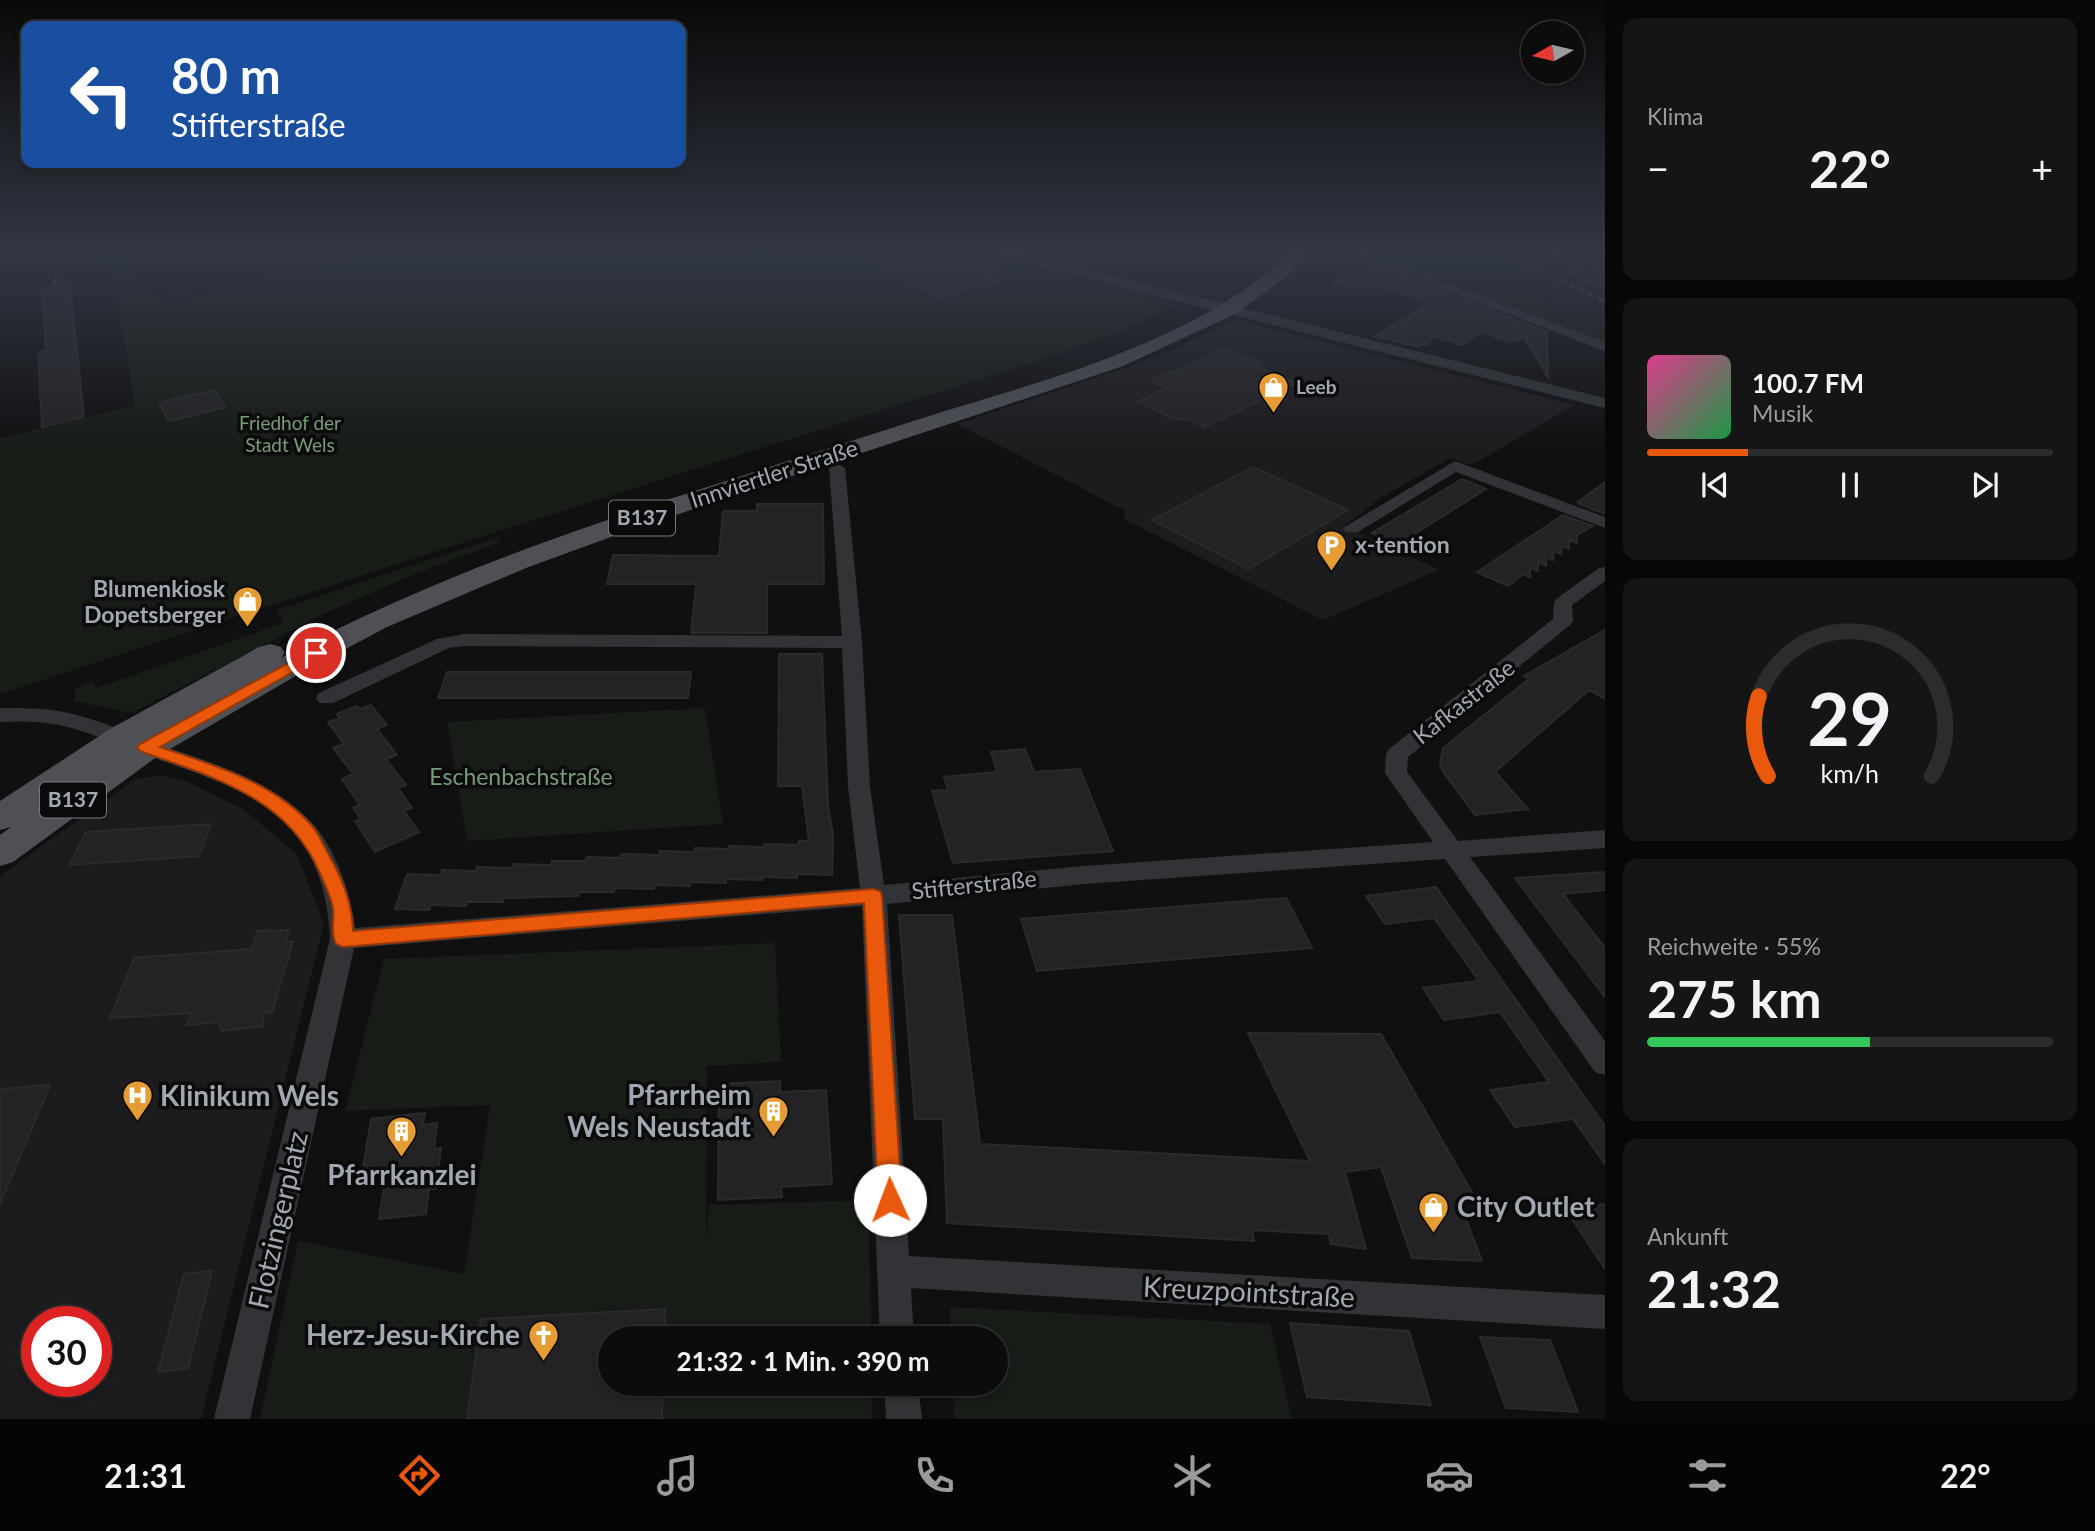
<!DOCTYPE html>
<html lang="de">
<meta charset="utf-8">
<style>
body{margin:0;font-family:Lato,sans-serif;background:#151516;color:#f1f3f6;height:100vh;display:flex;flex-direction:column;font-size:26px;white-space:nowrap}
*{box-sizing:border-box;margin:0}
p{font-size:23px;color:#9a9b9d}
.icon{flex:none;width:38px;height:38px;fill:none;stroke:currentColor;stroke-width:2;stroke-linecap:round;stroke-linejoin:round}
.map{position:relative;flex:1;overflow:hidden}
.details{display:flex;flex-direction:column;gap:18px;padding:18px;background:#070707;width:490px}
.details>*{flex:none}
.guide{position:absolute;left:21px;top:21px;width:665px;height:147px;border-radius:14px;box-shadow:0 4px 10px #0003,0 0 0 2px #2c2c2e;background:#1a4fa0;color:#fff;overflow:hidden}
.needle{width:46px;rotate:262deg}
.tools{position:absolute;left:1521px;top:21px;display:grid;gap:14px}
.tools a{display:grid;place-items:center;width:63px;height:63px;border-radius:50%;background:#0c0c0d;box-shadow:0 4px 10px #0003,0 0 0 2px #2c2c2e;font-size:35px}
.speed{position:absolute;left:21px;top:1306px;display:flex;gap:14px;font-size:35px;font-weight:700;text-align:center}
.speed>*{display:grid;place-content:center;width:91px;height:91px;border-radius:50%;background:#0c0c0d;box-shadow:0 4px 10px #0003,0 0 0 2px #2c2c2e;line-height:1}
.speed .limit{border:10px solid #d22;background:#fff;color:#111}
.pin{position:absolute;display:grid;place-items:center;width:60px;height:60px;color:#fff;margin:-30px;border:4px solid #fff;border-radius:50%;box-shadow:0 2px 7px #0007}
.me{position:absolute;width:77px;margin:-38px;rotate:358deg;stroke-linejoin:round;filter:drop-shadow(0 0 5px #0008)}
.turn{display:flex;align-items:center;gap:24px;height:147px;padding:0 35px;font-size:32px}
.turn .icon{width:91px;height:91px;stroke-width:2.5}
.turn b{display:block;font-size:49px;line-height:60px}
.big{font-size:52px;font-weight:700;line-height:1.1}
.details .card{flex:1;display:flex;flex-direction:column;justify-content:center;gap:10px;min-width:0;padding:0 24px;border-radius:14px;background:#151516}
.details .dial{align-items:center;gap:0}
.dial svg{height:182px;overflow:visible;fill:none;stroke:#2c2c2e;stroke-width:7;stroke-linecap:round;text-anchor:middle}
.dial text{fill:#f1f3f6;stroke:none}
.song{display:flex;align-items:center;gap:21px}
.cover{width:84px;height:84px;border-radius:10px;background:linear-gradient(135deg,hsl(330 70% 55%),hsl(140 70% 35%))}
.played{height:7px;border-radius:4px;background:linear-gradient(90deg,#ea580c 25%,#2c2c2e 25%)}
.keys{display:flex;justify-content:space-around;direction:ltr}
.heat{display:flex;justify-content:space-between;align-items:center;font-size:38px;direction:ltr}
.charge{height:10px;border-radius:5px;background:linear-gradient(90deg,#34c759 55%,#2c2c2e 0)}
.trip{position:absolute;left:598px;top:1326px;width:410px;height:70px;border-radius:35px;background:#0c0c0d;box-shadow:0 4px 10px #0003,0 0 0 2px #2c2c2e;font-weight:700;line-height:70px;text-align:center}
.tab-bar{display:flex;height:112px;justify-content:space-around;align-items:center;background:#050505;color:#9a9b9d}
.tab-bar .icon{width:49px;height:49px}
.tab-bar .selected{color:#ea580c}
.tab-bar b{font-size:32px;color:#f1f3f6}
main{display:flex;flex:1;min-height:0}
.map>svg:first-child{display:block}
</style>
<main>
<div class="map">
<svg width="1605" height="1419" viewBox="0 0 1605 1419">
<rect width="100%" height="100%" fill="#101011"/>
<path fill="#1c1c1e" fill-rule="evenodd" d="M1076,254h83l-47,15 -49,-11z
M1486,254h119v75l-66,-28 29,-8 -58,-30z
M1233,321l10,1 331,83 -102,60 -22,-7 -70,40 -35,28 94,44 -116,50 -199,-101 2,-8 -168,-87 196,-66z
M163,775l23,6 57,28 53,44 28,71 -123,495h-201v-543l135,-97zM37,1321h59v60h-59z"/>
<path fill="#171c17" d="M98,254h19l13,23 41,23 205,-46h501l31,15 75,-15 195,50 -57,27 -78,28 -572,181 -471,154v-256l135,-32 -21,-127z
M1369,254h117l24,9 59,30 -29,9 65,27v14z
M496,538l4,4 -85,32 -81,35 -203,104 -57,-12 1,-12 18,-8 3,7 187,-65 -6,-13z
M705,708l18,116 -256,17 -20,-119z
M775,943l6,119 -74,4 -1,176 3,-37 160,-5 2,139h-260v45h260l1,35h-612l38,-178 166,33 26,-169 -145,6 39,-152z
M950,1307l320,17 22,95h-338l-1,-35h43v-45h-45z"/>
<path fill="#232325" stroke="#2a2a2d" stroke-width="2" d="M889,254h108l4,6 12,2 -30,9 19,9 -62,18 -73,-38z
M1379,267l168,65 1,45 -24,-40 -13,5 -30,-10 -19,13 -29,-9 -6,9 -5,-1 -3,3 -45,-11 52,-30 -4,-2 4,-2 -47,-17h-46l-1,-3z
M70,284l14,133 -42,10 -4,-75 8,-1 -4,-63z
M1225,349l38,15 -7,3 40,16 -91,44 -21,-9 -6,2 -41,-18 30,-14 -16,-7z
M214,390l11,17 -56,14 -10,-18z
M1253,467l95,43 -100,59 -96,-49z
M1462,479l24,10 -89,56 -25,-12z
M1605,482v32l-26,-10 2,-1 -3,-1z
M757,504h66l1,80h-57v49h-76l5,-49h-89l6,-29 106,1 4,-45h34z
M1563,515l30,11 -16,9v8l-8,-3v9l-7,-3 -1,8 -7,-3 -1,9 -7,-3v9l-8,-4v9l-8,-3v9l-7,-3 -15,12 -31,-14z
M1605,630v69l-16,-9 -94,82 33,37 -53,6 -31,-42 -4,-9 3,-16 86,-69 -5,-3z
M779,654h43l6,153 5,27 -1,41 -35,-1v4l-35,-1v3l-36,-1v4l-35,-1 -1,4 -35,-1 -1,4 -39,-1 -1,4h-35l-1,4 -74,2 -1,4h-36l-1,4 -35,-1 -2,5 -34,-1 12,-35 34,1 1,-5 34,1 1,-4 35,1 1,-4 38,1 1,-4h33l2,-4 33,1 1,-4 39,1v-4l34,1 1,-4 34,1v-3l35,1v-3l34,1 1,-4h10l-7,-55h-24z
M447,672h244l-3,26h-250z
M371,705l16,20 -10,4 20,26 -11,4 20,26 -8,3 14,20 -8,3 15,21 -44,20 -20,-31 6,-2 -8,-11 7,-3 -18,-26 11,-5 -20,-26 11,-4 -16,-22 12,-4 -3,-4 20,-8 3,3z
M1025,749l9,23 46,-3 33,82 -160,12 -21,-72 16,-1 -4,-13 53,-5 -6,-20z
M211,824l-12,32 -129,9 16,-33z
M1605,872v18l-42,4 42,54v49l-90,-119z
M1436,887l169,239v38l-32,-45 -58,8 -25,-37 59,-8 -49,-70 -56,8 -21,-32 56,-7 -45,-63 -49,6 -19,-28z
M1286,898l26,50 -275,23 -16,-52z
M899,915h53l28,229 330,17 -62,-128 133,1 93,162h-17l25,65 -70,-3 -31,-91 -36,5 21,77 -35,-5 -2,-10 -77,-4 2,11 -307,-18 -4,-104h-28z
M289,930l-3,12h7l-21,70 -8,1 -1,13 -41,5 -4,-9 -31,3 5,-12 -82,5 24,-60 118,-9 5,-18z
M780,1081v11l46,-2 6,94 -51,3 1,10 -64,3 1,-116z
M50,1085l-50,119v-115z
M425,1113l-2,12 14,-2 -3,26 7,-1 -5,41h-7l-3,25 -47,5 8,-52 -24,2 8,-50z
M1605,1204v65l-39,-59z
M212,1271l-24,97 -30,4 26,-98z
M665,1309l-1,30h-53v45h52l-1,35h-195l14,-100z
M1290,1323l119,8 22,74 -124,-8z
M1480,1337l70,3 28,72 -72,-4z"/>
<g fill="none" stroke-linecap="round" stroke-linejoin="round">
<path fill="#313336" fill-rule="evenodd" d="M1351,254h17l237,88v9z
M1455,461l150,56v11l-149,-56 -98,60h-12l-3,-4z
M837,463l8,5 17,174 8,145 14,98 200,-19 349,-24 -48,-69 1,-19 3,-5 164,-130 1,-16 2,-4 43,-31 6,-1v14l-33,24 1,16 -3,4 -162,132 -1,15 51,69 147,-11v18l-135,9 135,184v34l-10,-3 -150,-213 -361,25 -197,20 22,352 696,39v34l-694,-41 3,51h-34l-18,-433 -508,42 -104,471h-36l116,-480c-1,-34 -10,-73 -31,-101 -39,-49 -108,-66 -164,-87 -25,-9 -50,-21 -76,-26 -20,-4 -39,-4 -59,-3v-14c20,0 39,0 58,3 34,6 65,20 97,32 55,20 118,36 159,82 22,25 38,71 41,103l505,-40 -12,-101 -6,-139 -378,-2 -15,2 -116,55h-14l-3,-5 3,-5 118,-54 27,-5 378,2 -13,-168z
M884,1384h34l4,35h-36z"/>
<path fill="#313336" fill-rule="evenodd" d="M1000,254h24l581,144v10l-603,-151z"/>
<path fill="#4e5055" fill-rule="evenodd" d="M1289,254h19l-22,23 -51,37 -112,52 -504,168 -93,34 -139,59 -81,43 -148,86 -145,106 -13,4v-31l11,-8 -11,3v-29l110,-72 149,-82 11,-3 11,3 4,6 -4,5c195,-105 410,-165 620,-233 127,-41 289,-78 388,-171z"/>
<path stroke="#45474b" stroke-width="3.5" stroke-dasharray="6 4.5" stroke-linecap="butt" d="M1502,254l103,47
M1531,254l26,10
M1552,254l53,18
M1601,254l4,1
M1548,264l57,23
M54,285l5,-31"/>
</g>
<linearGradient id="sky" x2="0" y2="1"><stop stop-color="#090909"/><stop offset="0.56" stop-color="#313743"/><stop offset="1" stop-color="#313743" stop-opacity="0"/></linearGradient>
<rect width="1605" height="453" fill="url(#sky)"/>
<path fill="#ea580c" stroke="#983908" stroke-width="2" d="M316,648l7,5 -2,3 -161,91c53,18 114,35 152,79 8,9 13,23 19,33 13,23 21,45 22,72l520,-42 7,2 2,5 20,304 -4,8 -8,3 -8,-3 -4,-8 -14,-297 -521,44 -7,-3c-6,-11 -1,-24 -3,-36 -2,-12 -9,-25 -13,-35 -33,-77 -108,-96 -180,-122l-3,-4 3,-3z"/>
<defs>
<symbol id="shop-pin" viewBox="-11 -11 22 30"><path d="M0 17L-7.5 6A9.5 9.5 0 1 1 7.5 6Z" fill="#e69c34" stroke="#0b0b0c"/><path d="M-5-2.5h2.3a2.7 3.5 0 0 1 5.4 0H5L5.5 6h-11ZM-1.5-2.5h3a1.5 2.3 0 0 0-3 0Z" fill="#fff"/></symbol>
<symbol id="parking-pin" viewBox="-11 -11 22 30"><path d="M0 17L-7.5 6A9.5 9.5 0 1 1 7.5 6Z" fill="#e69c34" stroke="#0b0b0c"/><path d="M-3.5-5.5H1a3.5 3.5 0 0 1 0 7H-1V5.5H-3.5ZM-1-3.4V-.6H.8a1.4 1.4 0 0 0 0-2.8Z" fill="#fff"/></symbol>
<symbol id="hospital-pin" viewBox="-11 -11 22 30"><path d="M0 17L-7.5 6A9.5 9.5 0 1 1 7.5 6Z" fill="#e69c34" stroke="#0b0b0c"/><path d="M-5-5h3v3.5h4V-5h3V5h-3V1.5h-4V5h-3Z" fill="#fff"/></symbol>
<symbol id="building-pin" viewBox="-11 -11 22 30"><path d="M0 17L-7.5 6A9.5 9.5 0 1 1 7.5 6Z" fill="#e69c34" stroke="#0b0b0c"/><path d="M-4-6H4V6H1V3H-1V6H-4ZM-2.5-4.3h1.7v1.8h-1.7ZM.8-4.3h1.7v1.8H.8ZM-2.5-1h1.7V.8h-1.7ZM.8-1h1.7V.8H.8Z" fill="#fff"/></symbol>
<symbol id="church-pin" viewBox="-11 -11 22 30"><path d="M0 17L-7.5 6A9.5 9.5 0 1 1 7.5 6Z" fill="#e69c34" stroke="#0b0b0c"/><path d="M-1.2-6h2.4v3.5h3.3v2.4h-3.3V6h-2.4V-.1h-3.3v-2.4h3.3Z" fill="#fff"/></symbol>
</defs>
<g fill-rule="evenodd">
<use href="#shop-pin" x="1256" y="370" width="35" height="47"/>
<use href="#parking-pin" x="1314" y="528" width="35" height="47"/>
<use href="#shop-pin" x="230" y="584" width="35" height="47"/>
<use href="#hospital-pin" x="120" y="1078" width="35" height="47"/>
<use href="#building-pin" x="756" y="1094" width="35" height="47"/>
<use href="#building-pin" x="384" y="1114" width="35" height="47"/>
<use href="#shop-pin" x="1416" y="1190" width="35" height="47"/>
<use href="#church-pin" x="526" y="1318" width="35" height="47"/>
</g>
<g text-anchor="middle" stroke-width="7" stroke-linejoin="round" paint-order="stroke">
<g font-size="19" font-weight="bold" fill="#a2a8b1" stroke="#0b0b0c" text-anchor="start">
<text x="1296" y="394">Leeb</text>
</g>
<g font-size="19" fill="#7b9c7a" stroke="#0b0b0c">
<text x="290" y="430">Friedhof der<tspan x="290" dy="22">Stadt Wels</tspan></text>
</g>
<g fill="#0b0b0c" stroke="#757980" stroke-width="2">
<rect x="609" y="500.5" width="66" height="35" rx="5"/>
<rect x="40" y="782.5" width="66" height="35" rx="5"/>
</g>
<g font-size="21" font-weight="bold" fill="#a2a8b1">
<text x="642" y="525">B137</text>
<text x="73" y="807">B137</text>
</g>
<g font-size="23" fill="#a2a8b1" stroke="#0b0b0c">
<text transform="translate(774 474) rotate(-18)" y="8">Innviertler Straße</text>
<text transform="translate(1464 702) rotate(-38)" y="8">Kafkastraße</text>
<text transform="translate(974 885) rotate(-6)" y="8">Stifterstraße</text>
</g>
<g font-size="23" font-weight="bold" fill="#a2a8b1" stroke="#0b0b0c" text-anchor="start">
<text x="1355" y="553">x-tention</text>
<text x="225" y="597" text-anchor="end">Blumenkiosk<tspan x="225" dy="26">Dopetsberger</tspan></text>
</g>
<g font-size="23" fill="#7b9c7a" stroke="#0b0b0c">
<text x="521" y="785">Eschenbachstraße</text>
</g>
<g font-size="28" font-weight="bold" fill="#a2a8b1" stroke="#0b0b0c" text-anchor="end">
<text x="751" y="1105">Pfarrheim<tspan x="751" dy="32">Wels Neustadt</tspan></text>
<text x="160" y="1106" text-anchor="start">Klinikum Wels</text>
<text x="402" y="1185" text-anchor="middle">Pfarrkanzlei</text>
<text x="1457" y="1217" text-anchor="start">City Outlet</text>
<text x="520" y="1345">Herz-Jesu-Kirche</text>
</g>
<g font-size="28" fill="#a2a8b1" stroke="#0b0b0c">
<text transform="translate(278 1220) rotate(-77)" y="10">Flotzingerplatz</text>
<text transform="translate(1249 1292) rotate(3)" y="10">Kreuzpointstraße</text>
</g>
</g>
</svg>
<div class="tools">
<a><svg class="needle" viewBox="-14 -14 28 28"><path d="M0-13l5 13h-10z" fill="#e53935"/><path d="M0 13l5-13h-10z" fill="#9a9b9d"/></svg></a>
</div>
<div class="speed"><div class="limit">30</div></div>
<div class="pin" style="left:316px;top:653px;background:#d93025"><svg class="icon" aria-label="arrive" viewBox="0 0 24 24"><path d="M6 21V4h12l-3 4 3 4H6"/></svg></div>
<svg class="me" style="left:890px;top:1200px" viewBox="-20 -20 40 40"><circle r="19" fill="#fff"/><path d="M0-13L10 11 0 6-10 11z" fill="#ea580c"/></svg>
<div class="trip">21:32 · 1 Min. · 390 m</div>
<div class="guide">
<div class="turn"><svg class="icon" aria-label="left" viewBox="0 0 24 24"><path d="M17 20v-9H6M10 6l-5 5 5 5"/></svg><div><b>80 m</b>Stifterstraße</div></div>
</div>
</div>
<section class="details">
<div class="card"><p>Klima</p>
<div class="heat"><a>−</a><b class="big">22°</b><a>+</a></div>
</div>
<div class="card">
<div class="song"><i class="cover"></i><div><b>100.7 FM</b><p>Musik</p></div></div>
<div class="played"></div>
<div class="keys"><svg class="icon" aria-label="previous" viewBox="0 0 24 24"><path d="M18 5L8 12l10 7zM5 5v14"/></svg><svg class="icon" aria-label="pause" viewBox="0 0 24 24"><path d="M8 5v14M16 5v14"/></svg><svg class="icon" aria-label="next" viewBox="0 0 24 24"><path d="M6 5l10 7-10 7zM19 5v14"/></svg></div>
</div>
<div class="card dial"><svg viewBox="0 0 100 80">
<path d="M14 69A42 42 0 1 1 86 69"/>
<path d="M14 69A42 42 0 0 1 10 34" stroke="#ea580c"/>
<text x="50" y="56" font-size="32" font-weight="700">29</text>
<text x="50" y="72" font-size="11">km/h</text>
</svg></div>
<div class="card"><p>Reichweite · 55%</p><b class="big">275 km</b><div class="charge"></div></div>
<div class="card"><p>Ankunft</p><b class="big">21:32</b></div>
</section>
</main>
<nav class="tab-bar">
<b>21:31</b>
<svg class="icon selected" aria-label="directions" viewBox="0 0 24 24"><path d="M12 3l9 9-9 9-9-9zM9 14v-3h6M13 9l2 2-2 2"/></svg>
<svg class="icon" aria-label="music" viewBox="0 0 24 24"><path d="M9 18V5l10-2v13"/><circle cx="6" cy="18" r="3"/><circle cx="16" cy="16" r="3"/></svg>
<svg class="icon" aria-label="phone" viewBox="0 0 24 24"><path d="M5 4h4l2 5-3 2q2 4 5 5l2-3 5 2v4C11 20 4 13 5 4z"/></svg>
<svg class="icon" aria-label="climate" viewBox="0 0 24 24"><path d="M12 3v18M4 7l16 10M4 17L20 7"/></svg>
<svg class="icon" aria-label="car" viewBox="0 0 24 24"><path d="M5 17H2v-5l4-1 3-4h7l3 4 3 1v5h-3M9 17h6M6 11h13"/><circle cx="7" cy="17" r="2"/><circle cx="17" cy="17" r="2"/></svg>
<svg class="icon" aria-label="filters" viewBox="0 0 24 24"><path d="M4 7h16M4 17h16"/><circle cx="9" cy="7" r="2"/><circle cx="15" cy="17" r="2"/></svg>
<b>22°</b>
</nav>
